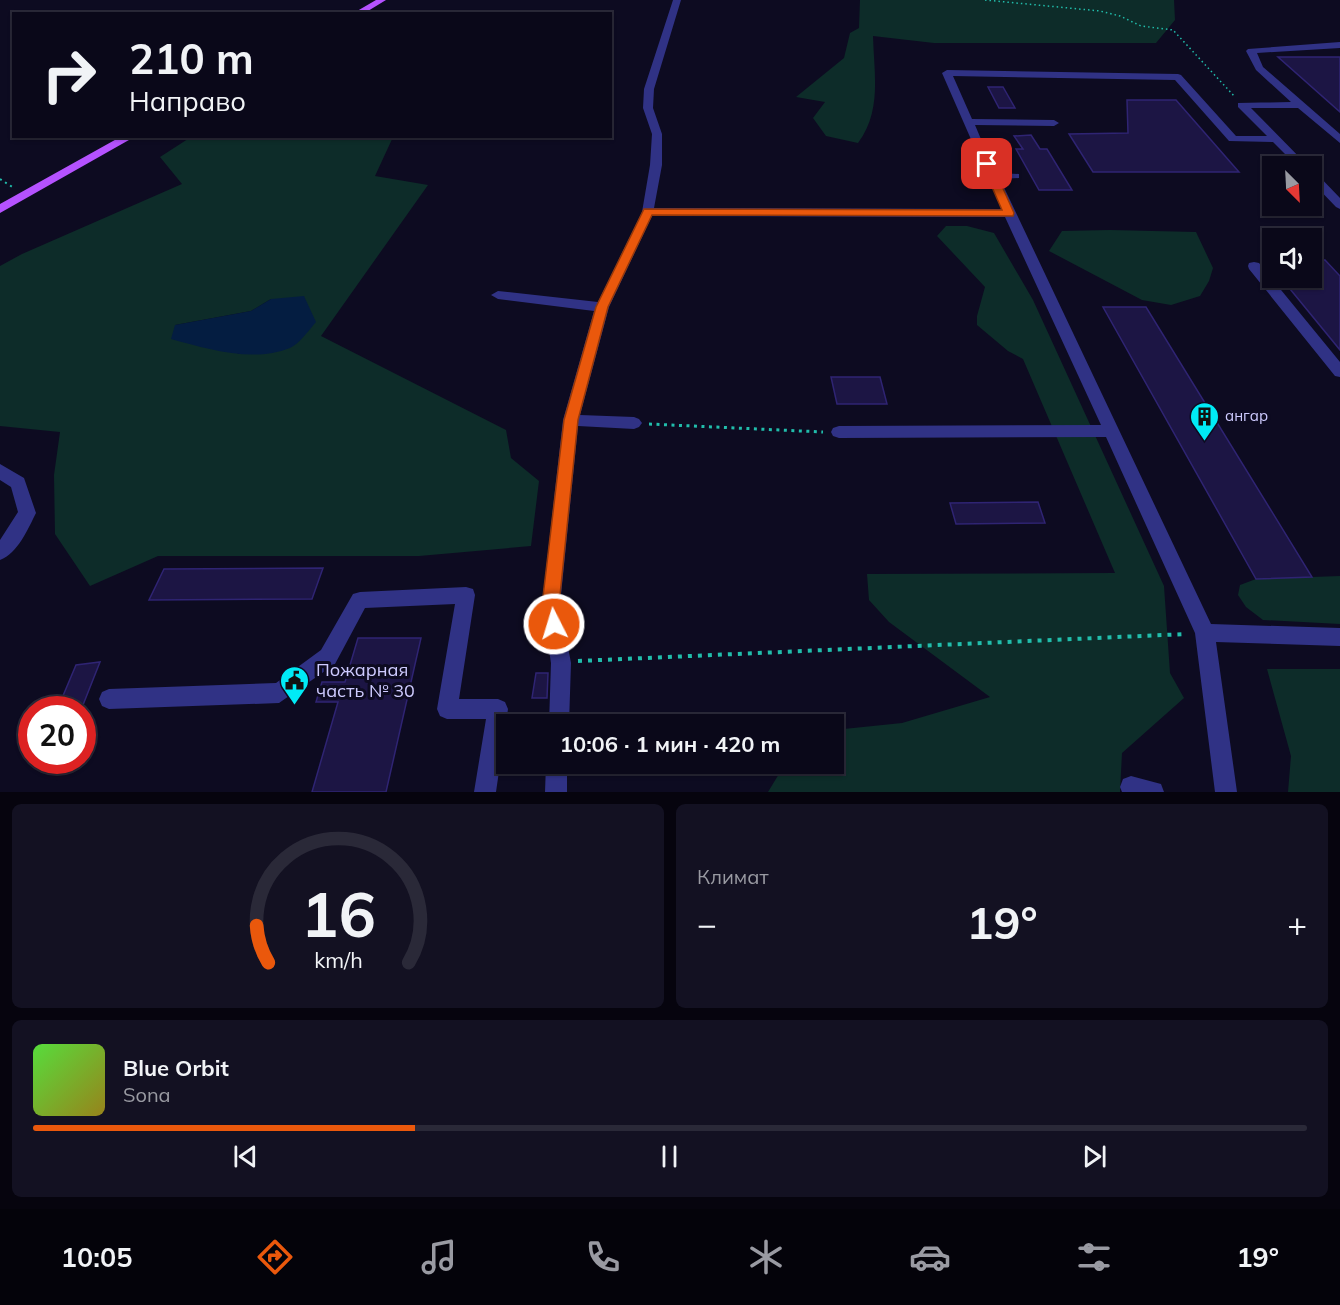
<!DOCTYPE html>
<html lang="ru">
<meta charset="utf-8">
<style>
body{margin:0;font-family:Mulish,sans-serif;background:#131122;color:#f1f3f6;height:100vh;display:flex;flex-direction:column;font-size:22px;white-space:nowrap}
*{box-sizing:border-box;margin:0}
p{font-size:20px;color:#999aa2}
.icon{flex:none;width:33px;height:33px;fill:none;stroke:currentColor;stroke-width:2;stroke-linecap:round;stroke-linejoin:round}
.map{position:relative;height:792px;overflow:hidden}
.sheet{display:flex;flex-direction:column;gap:12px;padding:12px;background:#06040e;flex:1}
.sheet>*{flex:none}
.hud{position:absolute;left:12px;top:12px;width:600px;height:126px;border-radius:0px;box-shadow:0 2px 4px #0004,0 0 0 2px #2a2938;background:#0a0819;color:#f1f3f6;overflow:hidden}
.needle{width:39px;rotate:156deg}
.buttons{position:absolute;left:1262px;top:156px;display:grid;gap:12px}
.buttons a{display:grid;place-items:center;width:60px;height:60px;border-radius:0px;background:#0a0819;box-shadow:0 2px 4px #0004,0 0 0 2px #2a2938;font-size:30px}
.speed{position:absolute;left:18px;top:696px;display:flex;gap:12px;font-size:30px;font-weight:700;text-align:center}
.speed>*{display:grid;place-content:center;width:78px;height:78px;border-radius:50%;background:#0a0819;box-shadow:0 2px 4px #0004,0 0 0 2px #2a2938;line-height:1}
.speed .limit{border:9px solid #d22;background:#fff;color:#111}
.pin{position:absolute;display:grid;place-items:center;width:51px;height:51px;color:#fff;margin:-26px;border-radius:12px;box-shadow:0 3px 9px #0006}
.me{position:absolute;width:66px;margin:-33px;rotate:355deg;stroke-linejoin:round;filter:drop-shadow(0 0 4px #0008)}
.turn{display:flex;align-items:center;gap:21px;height:126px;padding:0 18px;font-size:27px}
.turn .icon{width:78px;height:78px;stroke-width:2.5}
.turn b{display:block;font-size:42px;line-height:51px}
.big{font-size:45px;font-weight:700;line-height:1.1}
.sheet .card{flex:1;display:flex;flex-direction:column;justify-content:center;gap:9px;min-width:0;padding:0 21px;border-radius:9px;background:#131122}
.sheet .dial{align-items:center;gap:0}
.dial svg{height:156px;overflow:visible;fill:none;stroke:#2a2938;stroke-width:7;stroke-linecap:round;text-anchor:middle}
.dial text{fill:#f1f3f6;stroke:none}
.song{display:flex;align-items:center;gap:18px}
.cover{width:72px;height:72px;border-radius:9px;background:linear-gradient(135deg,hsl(110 70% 55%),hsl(50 70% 35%))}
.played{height:6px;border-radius:3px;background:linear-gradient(90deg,#ea580c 30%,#2a2938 30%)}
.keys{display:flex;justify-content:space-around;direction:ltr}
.heat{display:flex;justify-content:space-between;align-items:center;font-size:33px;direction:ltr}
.sheet .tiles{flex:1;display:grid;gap:12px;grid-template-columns:1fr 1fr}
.card:last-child{grid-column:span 2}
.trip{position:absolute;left:496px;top:714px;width:348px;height:60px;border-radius:0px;background:#0a0819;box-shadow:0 2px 4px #0004,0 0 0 2px #2a2938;font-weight:700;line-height:60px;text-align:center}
.menu{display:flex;height:96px;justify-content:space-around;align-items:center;background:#04030a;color:#999aa2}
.menu .icon{width:42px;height:42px}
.menu .selected{color:#ea580c}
.menu b{font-size:27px;color:#f1f3f6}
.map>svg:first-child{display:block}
</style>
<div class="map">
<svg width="1340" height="792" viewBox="0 0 1340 792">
<rect width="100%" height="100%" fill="#0d0b21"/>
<path fill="#0d2c29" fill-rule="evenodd" d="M860,0h314l1,20 -19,23h-222l-61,-7c1,38 9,75 -15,107l-32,-7 -13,-18 12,-16 -29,-5 48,-39 6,-25 9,-5z
M191,137h202l-18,39 53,9 -107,151 185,94 5,28 28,23 -8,65 -112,10h-261l-68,30 -35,-52 -1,-59 6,-43 -60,-6v-160l22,-12 160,-70 -22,-27zM271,299l-32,55 -64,-29 76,-14z
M946,226h21l27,7 39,67 131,286 6,87 14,25 -62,55 -2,39h-352l17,-28h49v-34l68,-7 88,-26 -101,-75 -20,-22 -2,-26 248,-1 -92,-214 -15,-8 -31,-26v-9l8,-29 -48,-51z
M1110,230l86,2 17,36 -4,13 -9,15 -29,9 -29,-5 -93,-49 13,-20z
M1340,576v48l-77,-4 -17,-13 -8,-12 2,-10 16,-6z
M1267,669h73v123h-52l3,-36z"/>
<path fill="#041d41" d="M304,296l12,26c-7,8 -17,22 -26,26 -38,15 -82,1 -119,-9l4,-14 76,-14 20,-12z"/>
<path fill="#1c1544" stroke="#2f2473" stroke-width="1.5" d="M1278,57h62v55z
M988,87h15l12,21h-16z
M1127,100h49l63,72h-146l-24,-38 59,-1z
M1031,135l9,14h7l25,41h-33l-23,-41h7l-9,-13z
M1311,260h14l15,16v74l-59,-72h30z
M1103,307h43l166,270 -56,2z
M831,377h49l7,27h-50z
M1038,502l7,21 -89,1 -6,-21z
M323,568l-11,31 -163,1 15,-31z
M358,638h63l-35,154h-74l26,-90h-22l6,-20h23z
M100,662l-19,48h-24l19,-45z
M536,673h12l-1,25h-15z"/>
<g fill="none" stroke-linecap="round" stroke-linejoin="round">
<path stroke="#2a2842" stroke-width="12" stroke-dasharray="12 6" stroke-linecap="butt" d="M981,151l6,13"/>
<path stroke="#21bdab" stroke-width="1.5" stroke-dasharray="1.5 3" stroke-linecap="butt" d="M985,0l115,11 20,5 21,10 32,4 62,67"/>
<path stroke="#21bdab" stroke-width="2" stroke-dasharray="2 4" stroke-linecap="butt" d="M0,179l14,9"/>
<path stroke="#21bdab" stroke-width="3" stroke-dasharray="3 4.5" stroke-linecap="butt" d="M649,424l174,8"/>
<path stroke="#21bdab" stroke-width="4" stroke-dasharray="4 6" stroke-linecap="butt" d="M578,661l608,-27"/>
<path fill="#303285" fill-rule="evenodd" d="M673,0h8l-27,89 -1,19 9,26v31l-8,43 348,1 -20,-45 1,-2h8l6,11 22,1v4l-19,1 211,445 129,4v18l-124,-4 21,150h-22l-20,-159 -89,-196 -267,1 -6,-2 -2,-4 2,-4 6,-2 262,-1 -96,-208 -353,-1 -43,91 -29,108 54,2 5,2 3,4 -3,4 -5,2 -56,-3 -18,179 11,58 -2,61h-20l2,-61 -9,-58 21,-185 31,-109 -96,-12 -7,-4 7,-4 100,11 44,-90 8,-47 2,-31 -9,-26 1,-19z
M163,11l4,1 1,2h-9z
M1340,42v6l-83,5 6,14 77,67v9l-42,-35h-47l57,58h-11l-24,-24 -44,-1 -54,-61 -222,-4 19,43 82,1 5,3 -5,3 -79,-1 11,26 -1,2h-8l-35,-80 5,-3 231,4 3,1 55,61h31l-29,-29v-4l53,-1 -35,-32 -10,-19 2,-2z
M1311,171l4,1 25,26v11l-4,-2 -25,-26z
M1254,262l5,1 81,99v15l-5,-1 -86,-107 -1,-3 1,-3z
M0,464l24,14 12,35c-8,16 -18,40 -36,47v-20l18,-28 -7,-25 -11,-7z
M466,587l7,2 2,6 -16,104h39l7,3 3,7 -12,83h-22l12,-73h-39l-7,-3 -3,-7 18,-105 -90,4 -30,56 -56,39 -170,6 -7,-3 -3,-7 3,-7 7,-3 167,-6 45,-33 32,-56 7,-2z
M546,764h21v28h-22z
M1131,776l30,8 3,8h-42l-2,-5 3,-8z"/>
<path fill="#b552ff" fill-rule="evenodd" d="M376,0h10l-23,14h-11z
M122,136h14l-136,77v-9z"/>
</g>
<path fill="#ea580c" stroke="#983908" stroke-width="1.5" d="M987,161l5,3 22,49 -1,3 -361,-1 -44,92 -30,113 -19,185 4,19 -3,6 -6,2 -6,-2 -6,-25 22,-185 32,-113 48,-98 358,1 -20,-46z"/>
<defs>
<symbol id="building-pin" viewBox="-11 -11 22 30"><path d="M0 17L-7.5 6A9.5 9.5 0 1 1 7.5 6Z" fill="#00ebf6" stroke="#0d0b21"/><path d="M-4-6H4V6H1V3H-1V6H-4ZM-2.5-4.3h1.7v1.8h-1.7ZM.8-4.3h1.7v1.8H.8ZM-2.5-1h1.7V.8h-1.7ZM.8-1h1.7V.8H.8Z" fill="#111"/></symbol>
<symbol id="civic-pin" viewBox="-11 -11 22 30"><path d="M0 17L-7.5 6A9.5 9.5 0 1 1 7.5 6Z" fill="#00ebf6" stroke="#0d0b21"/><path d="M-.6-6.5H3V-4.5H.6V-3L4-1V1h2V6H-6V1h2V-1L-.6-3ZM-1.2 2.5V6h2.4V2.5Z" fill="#111"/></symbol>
</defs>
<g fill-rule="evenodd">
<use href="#building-pin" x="1188" y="400" width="33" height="45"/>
<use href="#civic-pin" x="278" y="664" width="33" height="45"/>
</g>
<g text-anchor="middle" stroke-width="6" stroke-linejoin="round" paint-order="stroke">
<g font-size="15" fill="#cecbff" stroke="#0d0b21" text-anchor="start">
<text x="1225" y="421">ангар</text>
</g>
<g font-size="18" fill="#cecbff" stroke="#0d0b21" text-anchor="start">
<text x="316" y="676">Пожарная<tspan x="316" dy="21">часть № 30</tspan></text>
</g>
</g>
</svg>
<div class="buttons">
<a><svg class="needle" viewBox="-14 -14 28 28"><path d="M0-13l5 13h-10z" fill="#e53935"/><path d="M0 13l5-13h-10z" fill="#999aa2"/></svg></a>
<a><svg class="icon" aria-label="sound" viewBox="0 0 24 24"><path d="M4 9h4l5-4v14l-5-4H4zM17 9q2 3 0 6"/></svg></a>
</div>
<div class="speed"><div class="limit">20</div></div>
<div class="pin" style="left:987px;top:164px;background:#d93025"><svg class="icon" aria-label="arrive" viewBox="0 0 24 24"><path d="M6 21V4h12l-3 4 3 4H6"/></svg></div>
<svg class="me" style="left:554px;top:624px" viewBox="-20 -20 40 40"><circle r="17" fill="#ea580c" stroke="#fff" stroke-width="3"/><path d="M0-11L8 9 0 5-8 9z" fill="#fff"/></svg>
<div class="trip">10:06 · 1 мин · 420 m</div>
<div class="hud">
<div class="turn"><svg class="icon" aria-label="right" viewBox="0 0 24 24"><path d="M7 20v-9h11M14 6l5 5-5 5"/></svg><div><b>210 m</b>Направо</div></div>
</div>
</div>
<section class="sheet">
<div class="tiles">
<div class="card dial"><svg viewBox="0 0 100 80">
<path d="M14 69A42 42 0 1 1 86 69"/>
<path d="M14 69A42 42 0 0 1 8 50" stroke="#ea580c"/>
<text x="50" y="56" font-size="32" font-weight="700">16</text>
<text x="50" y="72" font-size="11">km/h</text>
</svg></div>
<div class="card"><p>Климат</p>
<div class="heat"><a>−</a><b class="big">19°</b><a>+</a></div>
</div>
<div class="card">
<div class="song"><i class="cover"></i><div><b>Blue Orbit</b><p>Sona</p></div></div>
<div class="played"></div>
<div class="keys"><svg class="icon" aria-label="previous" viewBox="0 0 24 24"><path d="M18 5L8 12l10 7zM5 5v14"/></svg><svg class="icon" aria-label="pause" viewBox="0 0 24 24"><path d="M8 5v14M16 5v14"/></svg><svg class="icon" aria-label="next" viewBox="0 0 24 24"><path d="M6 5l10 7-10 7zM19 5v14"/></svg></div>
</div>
</div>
</section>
<nav class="menu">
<b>10:05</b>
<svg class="icon selected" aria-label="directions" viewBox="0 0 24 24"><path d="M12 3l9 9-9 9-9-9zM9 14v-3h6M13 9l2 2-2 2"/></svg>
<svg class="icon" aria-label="music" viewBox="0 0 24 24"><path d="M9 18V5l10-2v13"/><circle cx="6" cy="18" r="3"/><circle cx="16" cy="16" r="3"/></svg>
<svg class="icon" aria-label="phone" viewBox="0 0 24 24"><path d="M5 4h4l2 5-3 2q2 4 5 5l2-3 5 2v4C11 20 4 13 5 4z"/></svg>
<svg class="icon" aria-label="climate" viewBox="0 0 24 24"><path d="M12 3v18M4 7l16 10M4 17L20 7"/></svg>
<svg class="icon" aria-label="car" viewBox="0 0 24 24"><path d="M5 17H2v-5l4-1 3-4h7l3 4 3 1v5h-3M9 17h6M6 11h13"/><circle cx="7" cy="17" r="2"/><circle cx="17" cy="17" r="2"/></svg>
<svg class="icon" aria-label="filters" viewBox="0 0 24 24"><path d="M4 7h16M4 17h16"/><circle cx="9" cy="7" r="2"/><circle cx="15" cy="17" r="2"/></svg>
<b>19°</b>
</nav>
